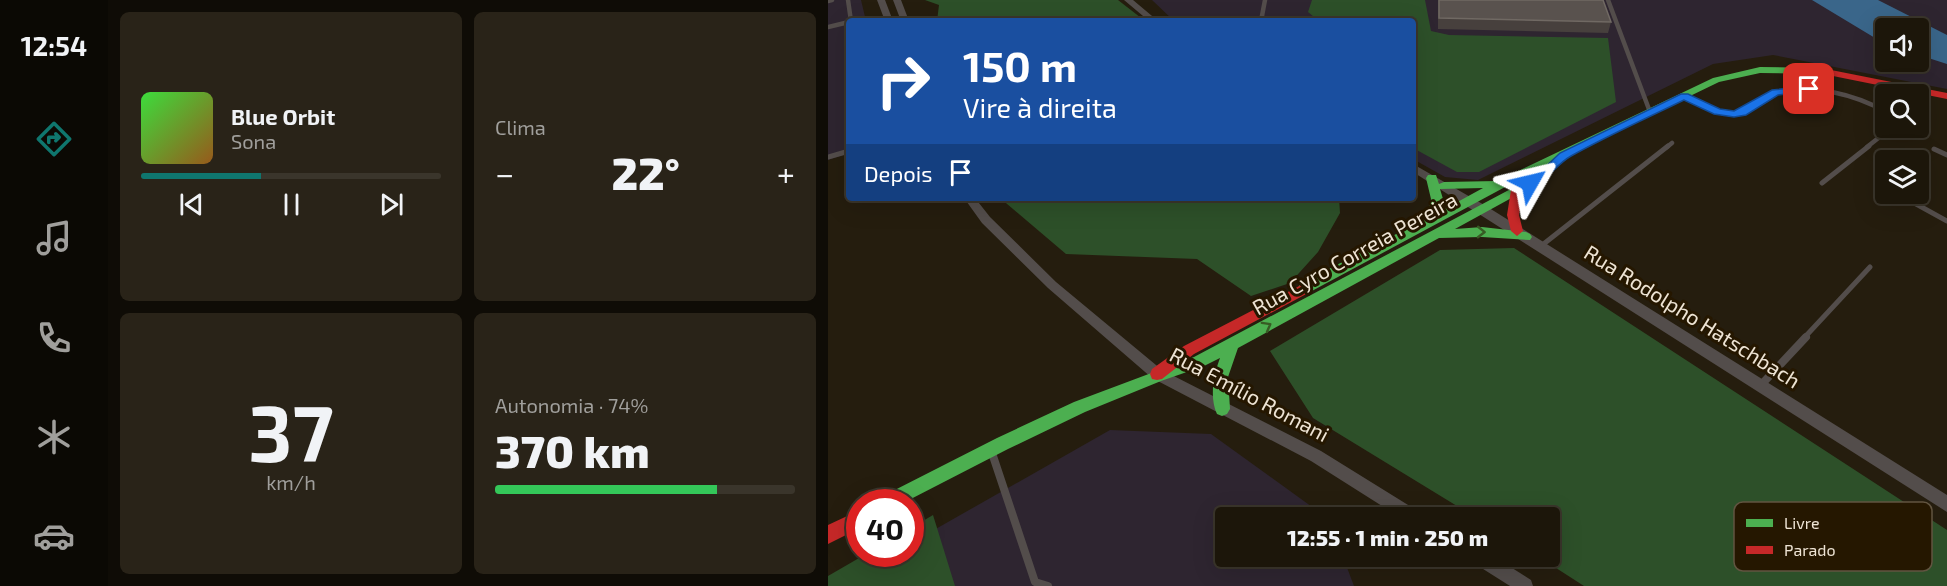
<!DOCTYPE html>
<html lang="pt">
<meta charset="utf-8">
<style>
body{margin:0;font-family:"Exo 2",sans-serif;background:#292318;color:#f1f3f6;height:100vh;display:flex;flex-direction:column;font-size:22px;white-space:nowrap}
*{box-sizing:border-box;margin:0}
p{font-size:20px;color:#a09f9c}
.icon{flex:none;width:33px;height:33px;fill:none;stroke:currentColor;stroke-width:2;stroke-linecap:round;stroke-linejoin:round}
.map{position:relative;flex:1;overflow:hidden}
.side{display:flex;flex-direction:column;gap:12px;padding:12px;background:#0f0c06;width:720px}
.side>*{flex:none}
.top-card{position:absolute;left:18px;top:18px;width:570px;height:183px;border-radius:6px;box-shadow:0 6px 24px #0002,0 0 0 2px #3a352b;background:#1a4fa0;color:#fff;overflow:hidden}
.controls{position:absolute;left:1047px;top:18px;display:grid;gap:12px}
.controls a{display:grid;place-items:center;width:54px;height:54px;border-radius:6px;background:#1c160a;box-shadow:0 6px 24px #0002,0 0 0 2px #3a352b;font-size:30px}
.speed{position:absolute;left:18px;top:489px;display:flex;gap:12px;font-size:30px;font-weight:700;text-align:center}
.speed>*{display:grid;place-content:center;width:78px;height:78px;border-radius:50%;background:#1c160a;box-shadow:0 6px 24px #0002,0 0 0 2px #3a352b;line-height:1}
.speed .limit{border:9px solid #d22;background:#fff;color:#111}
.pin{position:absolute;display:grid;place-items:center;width:51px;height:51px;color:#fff;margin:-26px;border-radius:12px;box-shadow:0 3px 9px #0006}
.me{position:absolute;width:66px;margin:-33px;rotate:53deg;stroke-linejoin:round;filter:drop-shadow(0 0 4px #0008)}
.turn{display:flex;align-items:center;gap:21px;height:126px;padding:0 18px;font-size:27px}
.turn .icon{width:78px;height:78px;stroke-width:2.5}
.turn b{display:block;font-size:42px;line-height:51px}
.then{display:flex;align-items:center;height:57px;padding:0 18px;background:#0003;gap:12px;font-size:22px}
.big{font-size:45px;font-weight:800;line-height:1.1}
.side .tile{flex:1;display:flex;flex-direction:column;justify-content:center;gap:9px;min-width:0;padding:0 21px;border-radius:9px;background:#292318}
.side .dial{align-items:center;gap:0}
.dial b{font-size:78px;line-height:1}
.song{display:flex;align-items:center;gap:18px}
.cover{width:72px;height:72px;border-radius:9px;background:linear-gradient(135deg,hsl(120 70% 55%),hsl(30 70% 35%))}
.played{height:6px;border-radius:3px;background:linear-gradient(90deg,#0f766e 40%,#3a352b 40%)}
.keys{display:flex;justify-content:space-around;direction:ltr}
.heat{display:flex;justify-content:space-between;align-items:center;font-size:33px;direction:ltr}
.charge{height:9px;border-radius:4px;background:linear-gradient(90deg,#34c759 74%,#3a352b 0)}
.side .tiles{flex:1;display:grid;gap:12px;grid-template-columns:repeat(2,1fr)}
.trip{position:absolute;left:387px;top:507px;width:345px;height:60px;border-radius:6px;background:#1c160a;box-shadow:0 6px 24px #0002,0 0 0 2px #3a352b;font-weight:800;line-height:60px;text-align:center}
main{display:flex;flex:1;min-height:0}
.menu{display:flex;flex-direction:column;width:108px;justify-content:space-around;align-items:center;background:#0b0904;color:#a09f9c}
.menu .icon{width:42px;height:42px}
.menu .active{color:#0f766e}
.menu b{font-size:27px;color:#f1f3f6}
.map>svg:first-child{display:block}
</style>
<main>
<nav class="menu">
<b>12:54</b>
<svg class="icon active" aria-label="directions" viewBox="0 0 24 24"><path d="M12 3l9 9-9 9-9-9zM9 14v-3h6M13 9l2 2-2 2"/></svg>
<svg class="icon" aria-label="music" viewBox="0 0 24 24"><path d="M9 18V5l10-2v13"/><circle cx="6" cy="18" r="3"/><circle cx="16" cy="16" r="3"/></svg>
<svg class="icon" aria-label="phone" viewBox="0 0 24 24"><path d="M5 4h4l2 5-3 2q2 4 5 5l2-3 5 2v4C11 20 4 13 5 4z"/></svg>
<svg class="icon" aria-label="climate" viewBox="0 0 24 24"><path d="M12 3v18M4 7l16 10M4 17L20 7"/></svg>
<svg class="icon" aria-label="car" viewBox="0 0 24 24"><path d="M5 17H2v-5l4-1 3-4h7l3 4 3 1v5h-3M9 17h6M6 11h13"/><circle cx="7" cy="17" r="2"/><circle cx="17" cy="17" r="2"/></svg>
</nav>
<section class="side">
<div class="tiles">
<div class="tile">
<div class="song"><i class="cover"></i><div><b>Blue Orbit</b><p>Sona</p></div></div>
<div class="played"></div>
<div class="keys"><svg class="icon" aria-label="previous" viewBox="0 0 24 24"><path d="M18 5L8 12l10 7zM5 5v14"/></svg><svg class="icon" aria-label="pause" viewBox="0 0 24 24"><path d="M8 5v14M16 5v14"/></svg><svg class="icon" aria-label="next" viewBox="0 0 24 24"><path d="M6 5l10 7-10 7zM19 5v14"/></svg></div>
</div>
<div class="tile"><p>Clima</p>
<div class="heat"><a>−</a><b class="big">22°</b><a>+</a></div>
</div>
<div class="tile dial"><b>37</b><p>km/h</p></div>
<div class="tile"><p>Autonomia · 74%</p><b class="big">370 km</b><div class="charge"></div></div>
</div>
</section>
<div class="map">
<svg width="1119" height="586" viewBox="0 0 1119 586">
<rect width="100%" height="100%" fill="#251d0e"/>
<path fill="#2e2530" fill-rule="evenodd" d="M0,0h33l5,21h-17v132l-21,7z
M324,0h795v89l-174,-34 -60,9 -235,116 -33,-3 -32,-18v-138h-239zM1058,28h32v34h-32z
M282,430l101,4 115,83 -100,1v38l117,1 11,29h-523l79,-32 1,-11z"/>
<path fill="#2d5029" d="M97,0h193l27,21h-208l2,-16z
M484,0h113l6,31 18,4 159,3 8,64 -137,70h-22l-44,-24v-127h-94l-11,-9z
M172,198h339l1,15 -22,39 -28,31 -39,13 -54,-37 -131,-5z
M686,248l433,282v56h-363l-45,-29 11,-1v-38l-75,-1 -162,-99 -43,-67 170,-101z
M105,515l22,71h-127v-10l38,-22h44l1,-26z"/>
<path fill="#3a668a" d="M984,0h66l69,35v29l-28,-9 -1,-27h-32l-1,16z"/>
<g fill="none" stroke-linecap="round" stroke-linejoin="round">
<path stroke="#534d4b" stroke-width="4.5" d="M20,0l3,21
M780,0l42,112
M0,1l4,-1
M433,21l4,-21
M0,27l21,-5
M856,96c16,8 34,20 53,18 14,-2 23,-15 36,-20 31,-14 86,2 113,18
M839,147l5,-4
M1039,147l24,-19"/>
<path stroke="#534d4b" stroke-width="5" d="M1106,149l13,6
M0,157l21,-6
M994,183l47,-37
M1054,184l4,2
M1070,194l49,27
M713,246l127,-100
M976,338l66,-71"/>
<path stroke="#534d4b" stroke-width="8" d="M933,385l45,-48
M164,453l43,129 13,4"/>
<path fill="#534d4b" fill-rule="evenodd" d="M49,0h8l8,21h-8z
M65,0h8l8,21h-8z
M296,0h9l25,21h-9z
M585,164l73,42 461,289v17l-534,-340z
M136,198h11l15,19 66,65 106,88 159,81 100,62 3,5h-23l-90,-57 -159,-83 -104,-90 -66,-65z
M642,556h23l38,24 2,6h-23l-38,-24z"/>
<path fill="#4caf50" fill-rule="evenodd" d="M932,67l61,1 5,3 -5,3 -61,-1 -41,9 -184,89 -225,121h-10l-2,-4 2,-4 127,-66 4,-19 -5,-21 2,-3h8l3,9 5,-2 53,-1 216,-103zM655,188l-42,23 2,-12 -3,-10z
M694,183l4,1 2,3 -2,3 -71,39 27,-2 44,5 4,2 2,3 -2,3 -48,-3 -43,1 -201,110 -10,29 2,32 -3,5 -5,2 -5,-2c-8,-17 -3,-40 3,-56l-16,8 -43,15 -76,31 -77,37 -103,53h-24l2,-6 114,-58 77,-36 120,-45z"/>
<path fill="#c62828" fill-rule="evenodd" d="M993,68l126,25v6l-129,-26v-4z
M689,186l6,4 -4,25 4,16 -6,5 -6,-5 -4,-16 4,-25z
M477,283l5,1 2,4 -2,4 -116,62 -32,25 -5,1 -5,-1 -2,-5 2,-5 32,-23z
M32,510v18l-32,16v-19z"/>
</g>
<path fill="#47403d" d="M610,0h165l8,22 -3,11 -170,-4z"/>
<path fill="#59524e" stroke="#706963" stroke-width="1.5" d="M611,0h164l8,22 -172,-4z"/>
<defs><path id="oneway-chevron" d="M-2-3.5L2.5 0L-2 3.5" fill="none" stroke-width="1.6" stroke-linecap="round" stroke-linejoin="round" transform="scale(1.5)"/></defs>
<g stroke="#375b24">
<use href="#oneway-chevron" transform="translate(653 232) rotate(1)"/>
<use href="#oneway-chevron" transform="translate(439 326) rotate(-29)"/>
</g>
<path fill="#1a73e8" stroke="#114b97" stroke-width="1.5" d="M981,86l3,1v4l-34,4 -32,20 -12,2 -20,-3 -30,-14c-37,18 -77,36 -113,56 -16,9 -23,25 -41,31l-6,-4 15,-10 21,-20 121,-59h7l32,15 14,2 38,-21z"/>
<g text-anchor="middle" stroke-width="6" stroke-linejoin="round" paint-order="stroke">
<g font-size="21" fill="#eee4d4" stroke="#251700">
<text transform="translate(527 254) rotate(-29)" y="7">Rua Cyro Correia Pereira</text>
<text transform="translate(864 317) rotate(32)" y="7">Rua Rodolpho Hatschbach</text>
<text transform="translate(421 395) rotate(28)" y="7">Rua Emílio Romani</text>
</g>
</g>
<rect x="906" y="502" width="198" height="69" rx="9" fill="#251700" stroke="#615440" stroke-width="1.5"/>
<rect x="918" y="519" width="27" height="8" fill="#4caf50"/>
<rect x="918" y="546" width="27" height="8" fill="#c62828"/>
<g font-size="16" fill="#eee4d4">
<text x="956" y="529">Livre</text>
<text x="956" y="556">Parado</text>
</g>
</svg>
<div class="controls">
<a><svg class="icon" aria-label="sound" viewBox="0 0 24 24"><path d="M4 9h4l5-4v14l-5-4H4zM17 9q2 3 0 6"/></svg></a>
<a><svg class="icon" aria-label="search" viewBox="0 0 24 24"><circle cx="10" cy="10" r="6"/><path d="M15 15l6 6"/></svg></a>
<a><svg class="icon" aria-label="layers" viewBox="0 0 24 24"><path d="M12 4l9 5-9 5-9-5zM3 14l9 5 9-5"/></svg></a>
</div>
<div class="speed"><div class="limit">40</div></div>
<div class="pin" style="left:981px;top:89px;background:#d93025"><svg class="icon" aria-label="arrive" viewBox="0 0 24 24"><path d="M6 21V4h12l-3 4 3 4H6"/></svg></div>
<svg class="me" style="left:702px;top:183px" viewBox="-20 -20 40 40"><path d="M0-17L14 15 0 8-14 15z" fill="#1a73e8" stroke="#fff" stroke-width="4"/></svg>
<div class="trip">12:55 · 1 min · 250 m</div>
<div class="top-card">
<div class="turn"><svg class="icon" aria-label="right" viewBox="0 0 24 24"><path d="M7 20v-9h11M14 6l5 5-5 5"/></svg><div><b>150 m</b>Vire à direita</div></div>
<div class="then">Depois<svg class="icon" aria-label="arrive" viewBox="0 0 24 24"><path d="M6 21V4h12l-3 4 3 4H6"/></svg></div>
</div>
</div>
</main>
